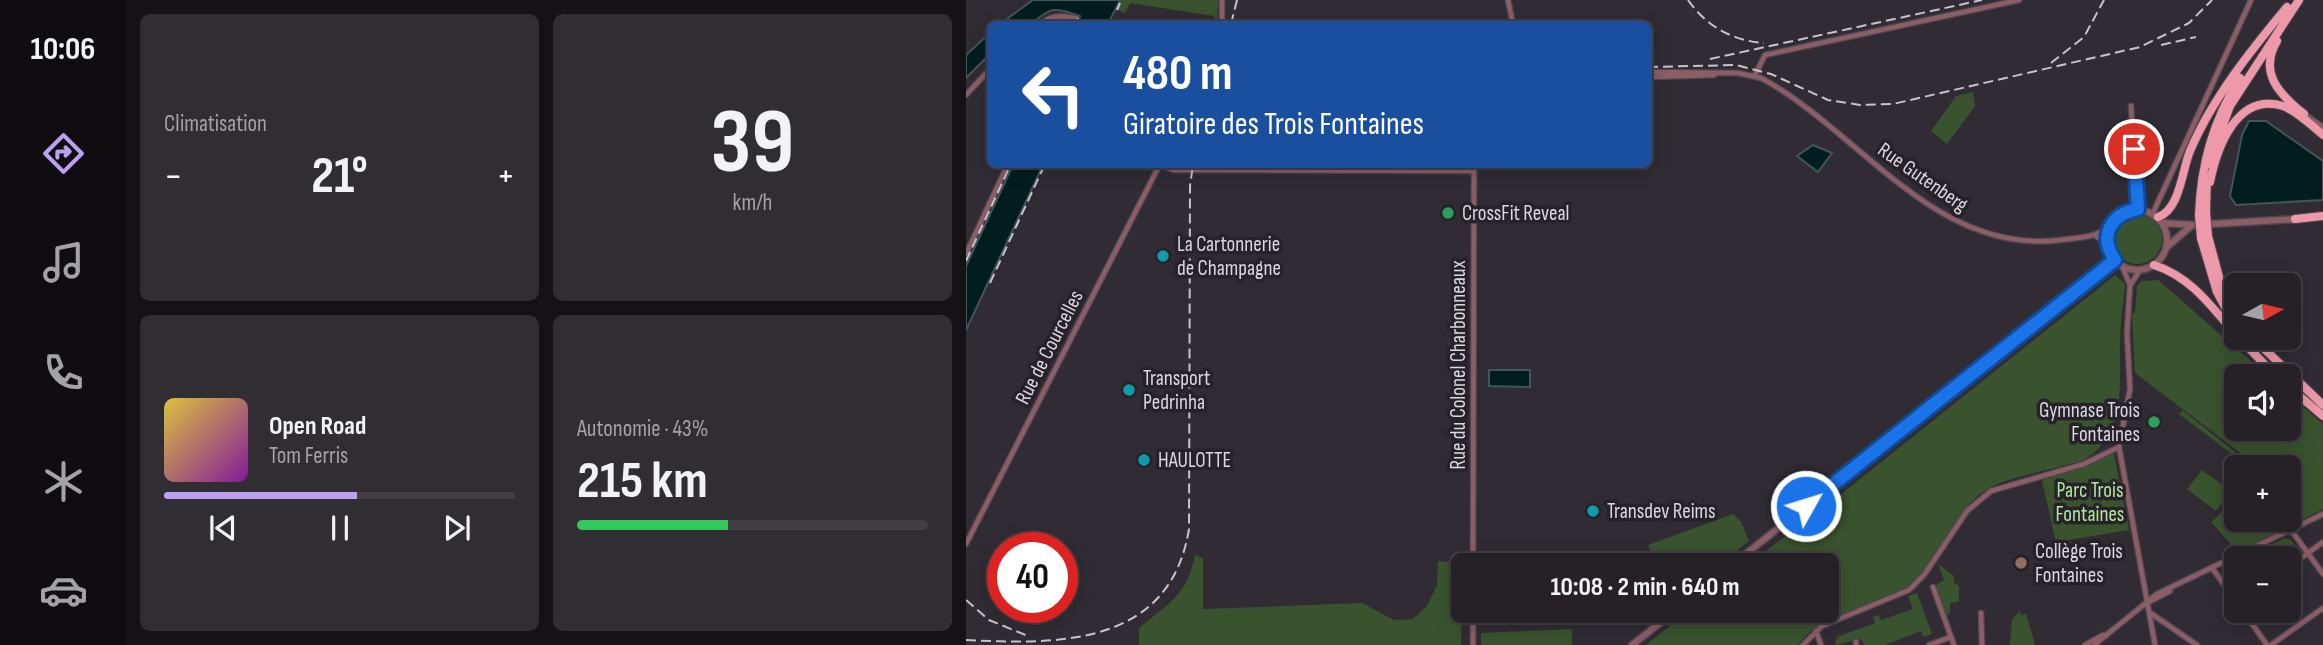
<!DOCTYPE html>
<html lang="fr">
<meta charset="utf-8">
<style>
body{margin:0;font-family:"Sofia Sans Condensed",sans-serif;background:#312e33;color:#f1f3f6;height:100vh;display:flex;flex-direction:column;font-size:26px;white-space:nowrap}
*{box-sizing:border-box;margin:0}
p{font-size:23px;color:#a3a3a7}
.icon{flex:none;width:38px;height:38px;fill:none;stroke:currentColor;stroke-width:2;stroke-linecap:round;stroke-linejoin:round}
.map{position:relative;flex:1;overflow:hidden}
.sheet{display:flex;flex-direction:column;gap:14px;padding:14px;background:#141215;width:840px}
.sheet>*{flex:none}
.top-card{position:absolute;left:21px;top:21px;width:665px;height:147px;border-radius:10px;box-shadow:0 4px 18px #0003,0 0 0 2px #423e44;background:#1a4fa0;color:#fff;overflow:hidden}
.needle{width:46px;rotate:82deg}
.tools{position:absolute;left:1258px;top:273px;display:grid;gap:14px}
.tools a{display:grid;place-items:center;width:77px;height:77px;border-radius:10px;background:#252127;box-shadow:0 4px 18px #0003,0 0 0 2px #423e44;font-size:35px}
.speed{position:absolute;left:21px;top:532px;display:flex;gap:14px;font-size:35px;font-weight:700;text-align:center}
.speed>*{display:grid;place-content:center;width:91px;height:91px;border-radius:50%;background:#252127;box-shadow:0 4px 18px #0003,0 0 0 2px #423e44;line-height:1}
.speed .limit{border:10px solid #d22;background:#fff;color:#111}
.pin{position:absolute;display:grid;place-items:center;width:60px;height:60px;color:#fff;margin:-30px;border:4px solid #fff;border-radius:50%;box-shadow:0 2px 7px #0007}
.me{position:absolute;width:77px;margin:-38px;rotate:51deg;stroke-linejoin:round;filter:drop-shadow(0 0 5px #0008)}
.turn{display:flex;align-items:center;gap:24px;height:147px;padding:0 21px;font-size:32px}
.turn .icon{width:91px;height:91px;stroke-width:2.5}
.turn b{display:block;font-size:49px;line-height:60px}
.big{font-size:52px;font-weight:700;line-height:1.1}
.sheet .widget{flex:1;display:flex;flex-direction:column;justify-content:center;gap:10px;min-width:0;padding:0 24px;border-radius:10px;background:#312e33}
.sheet .dial{align-items:center;gap:0}
.dial b{font-size:91px;line-height:1}
.song{display:flex;align-items:center;gap:21px}
.cover{width:84px;height:84px;border-radius:10px;background:linear-gradient(135deg,hsl(50 70% 55%),hsl(290 70% 35%))}
.played{height:7px;border-radius:4px;background:linear-gradient(90deg,#bca0f2 55%,#423e44 55%)}
.keys{display:flex;justify-content:space-around;direction:ltr}
.heat{display:flex;justify-content:space-between;align-items:center;font-size:38px;direction:ltr}
.charge{height:10px;border-radius:5px;background:linear-gradient(90deg,#34c759 43%,#423e44 0)}
.sheet .tiles{flex:1;display:grid;gap:14px;grid-template-columns:repeat(2,1fr)}
.trip{position:absolute;left:485px;top:553px;width:388px;height:70px;border-radius:10px;background:#252127;box-shadow:0 4px 18px #0003,0 0 0 2px #423e44;font-weight:700;line-height:70px;text-align:center}
main{display:flex;flex:1;min-height:0}
.tabs{display:flex;flex-direction:column;width:126px;justify-content:space-around;align-items:center;background:#0f0d10;color:#a3a3a7}
.tabs .icon{width:49px;height:49px}
.tabs .selected{color:#bca0f2}
.tabs b{font-size:32px;color:#f1f3f6}
.map>svg:first-child{display:block}
</style>
<main>
<nav class="tabs">
<b>10:06</b>
<svg class="icon selected" aria-label="directions" viewBox="0 0 24 24"><path d="M12 3l9 9-9 9-9-9zM9 14v-3h6M13 9l2 2-2 2"/></svg>
<svg class="icon" aria-label="music" viewBox="0 0 24 24"><path d="M9 18V5l10-2v13"/><circle cx="6" cy="18" r="3"/><circle cx="16" cy="16" r="3"/></svg>
<svg class="icon" aria-label="phone" viewBox="0 0 24 24"><path d="M5 4h4l2 5-3 2q2 4 5 5l2-3 5 2v4C11 20 4 13 5 4z"/></svg>
<svg class="icon" aria-label="climate" viewBox="0 0 24 24"><path d="M12 3v18M4 7l16 10M4 17L20 7"/></svg>
<svg class="icon" aria-label="car" viewBox="0 0 24 24"><path d="M5 17H2v-5l4-1 3-4h7l3 4 3 1v5h-3M9 17h6M6 11h13"/><circle cx="7" cy="17" r="2"/><circle cx="17" cy="17" r="2"/></svg>
</nav>
<section class="sheet">
<div class="tiles">
<div class="widget"><p>Climatisation</p>
<div class="heat"><a>−</a><b class="big">21°</b><a>+</a></div>
</div>
<div class="widget dial"><b>39</b><p>km/h</p></div>
<div class="widget">
<div class="song"><i class="cover"></i><div><b>Open Road</b><p>Tom Ferris</p></div></div>
<div class="played"></div>
<div class="keys"><svg class="icon" aria-label="previous" viewBox="0 0 24 24"><path d="M18 5L8 12l10 7zM5 5v14"/></svg><svg class="icon" aria-label="pause" viewBox="0 0 24 24"><path d="M8 5v14M16 5v14"/></svg><svg class="icon" aria-label="next" viewBox="0 0 24 24"><path d="M6 5l10 7-10 7zM19 5v14"/></svg></div>
</div>
<div class="widget"><p>Autonomie · 43%</p><b class="big">215 km</b><div class="charge"></div></div>
</div>
</section>
<div class="map">
<svg width="1357" height="645" viewBox="0 0 1357 645">
<rect width="100%" height="100%" fill="#312c34"/>
<path fill="#39532e" d="M154,0h98l-1,24 -3,-8 -84,-13 -5,10 -10,-4z
M1007,92l2,14 -28,38 -16,-13 25,-35z
M1146 239a25 25 0 1 1 50 0a25 25 0 1 1-50 0Z
M1149,275l10,9c-2,18 -4,36 -5,54 -1,45 8,97 -38,123 -21,6 -77,17 -93,27 -38,23 -48,74 -82,100 -33,24 -83,21 -109,57h-152l43,-34h138v-46h-80l83,-62z
M1192,280l110,96h-32v53h53v-35l34,30v85l-85,43 -27,-30 25,-22v20h53v-53h-30l-124,-94 -3,-60h3l2,-27 4,-5z
M1216,410l72,57h-5l-70,-53z
M1148,454l15,76 -73,12 -14,-62z
M1236,470l29,21 -15,20 -29,-22z
M767,514l8,8 8,19 -30,24h-63l-8,-20z
M1319,538l6,2 9,12 -6,7 -2,-3 -48,2z
M229,555l8,3v51l159,-6 32,17 19,-1 14,-13 10,-21 1,-24 24,2 -1,82h-322v-17c29,-24 49,-34 56,-73z
M972,564l16,12v7l5,3v16l-9,1v10l-5,4 -11,-31 10,-6z
M951,593l15,41 -9,3 -2,-6 -36,14h-21l-3,-6 -26,6 2,-8 38,-14 -2,-6 5,-2 3,5 32,-11 -5,-13z
M1054,611l1,4 5,-1 9,31h-25l2,-26z
M606,629v16h-91v-12z"/>
<path fill="#021d20" stroke="#435559" stroke-width="2" d="M67,0h87l-12,24h-30l2,-8c-41,-16 -30,4 -57,8 -7,2 -16,1 -23,0z
M24,33v21l-24,24v-23z
M1283,121h17l57,40v39l-87,5 -6,-9 12,-61z
M847,145l19,8 -14,19 -21,-16z
M47,165h30l-77,165v-64z
M523,370h41v17l-41,-1z"/>
<g fill="none" stroke-linecap="round" stroke-linejoin="round">
<defs>
<path id="minor" d="M542,0l5,24
M75,24c11,-10 20,-8 35,-6l-4,6
M256,24v-24
M682,72l90,1 23,5c99,53 173,177 299,162 19,-3 34,-1 50,-14
M789,75l10,-20 254,-55
M682,77l66,-2
M0,95l24,-26
M1165,106l7,103
M1341,116l16,11
M193,165l15,5 300,1
M1187,213l98,-213
M1130,236l11,8
M0,254l42,-90
M1156,266l8,19 -3,48 3,56 -11,58 36,198
M1165,284l9,-14
M1325,530l32,44
M0,544l194,-380
M507,565l1,-401
M1323,567l34,-25
M1247,569l23,33
M967,587l21,58
M1181,603l23,-12
M1277,611l24,34
M1183,612l48,33
M1015,613l1,32
M850,631l5,14
M890,642v3
M507,645v-34
M837,645l19,-19 87,-36 15,-15 43,-64 24,-20 93,-27 35,-17
M963,645l22,-8
M1119,645l18,-10
M1128,645l63,-51 166,-80
M1305,645l52,-37"/>
<path id="tertiary" d="M1141 240a30 30 0 1 1 60 0a30 30 0 1 1-60 0Z
M1197,223l31,2 103,-6
M1202,246l23,-20
M766,565l383,-305
M666,645l43,-34"/>
<path id="trunk" d="M1311,41c-19,32 3,54 27,73
M1243,164l21,-58 69,-106
M1244,182c7,-35 27,-90 73,-76 14,5 28,19 40,29
M1240,212l1,-35
M1233,215c2,-51 14,-94 41,-137
M1192,217c22,-7 24,-47 32,-66 22,-52 61,-101 97,-144
M1329,219l28,-3
M1242,236l14,52 14,26
M1235,238l16,54 19,36
M1188,265c37,12 57,41 82,70
M1273,338l37,38
M1287,338l70,67
M1323,387l34,29"/>
</defs>
<use href="#minor" stroke="#4c484f" stroke-width="7"/>
<use href="#tertiary" stroke="#4c484f" stroke-width="9"/>
<use href="#trunk" stroke="#4c484f" stroke-width="10"/>
<use href="#minor" stroke="#8d5d66" stroke-width="4.5"/>
<use href="#tertiary" stroke="#8d5d66" stroke-width="6"/>
<use href="#trunk" stroke="#e9a" stroke-width="8"/>
<path stroke="#c7c4c9" stroke-width="2" stroke-dasharray="10 5" stroke-linecap="butt" d="M722,0c18,26 45,41 76,43
M151,10l3,-7
M110,24l2,-6
M265,24l6,-24
M1195,45l35,-8
M744,59l272,-59
M1085,63l33,-26 20,-37
M682,67l88,-2 35,9 57,26 32,5 33,-1 247,-57 49,-24 23,-23
M0,261l45,-97
M24,283l55,-119
M0,600l23,20 39,16
M0,640c96,5 204,5 223,-111l1,-343 3,-22"/>
<defs>
<path id="trunk-bridge" d="M1240,212l2,24
M1233,215l2,23"/>
</defs>
<use href="#trunk-bridge" stroke="#4c484f" stroke-width="10" stroke-linecap="butt"/>
<use href="#trunk-bridge" stroke="#e9a" stroke-width="8"/>
</g>
<g fill="none" stroke-linecap="round" stroke-linejoin="round">
<defs>
<path id="route" d="M840,506l309,-246c-17,-24 -4,-46 23,-51l-4,-60"/>
</defs>
<use href="#route" stroke="#114b97" stroke-width="18"/>
<use href="#route" stroke="#1a73e8" stroke-width="12"/>
</g>
<g fill="#2e9e5b" stroke="#27222a" stroke-width="2.5">
<circle cx="482" cy="213" r="7"/>
<circle cx="1188" cy="422" r="7"/>
</g>
<g fill="#0f9aa8" stroke="#27222a" stroke-width="2.5">
<circle cx="197" cy="256" r="7"/>
<circle cx="163" cy="390" r="7"/>
<circle cx="178" cy="460" r="7"/>
<circle cx="627" cy="511" r="7"/>
</g>
<circle fill="#8d6e63" stroke="#27222a" stroke-width="2.5" cx="1055" cy="563" r="7"/>
<g text-anchor="middle" stroke-width="7" stroke-linejoin="round" paint-order="stroke">
<g font-size="21" fill="#dbd8dd" stroke="#27222a">
<text transform="translate(957 177) rotate(35)" y="7">Rue Gutenberg</text>
<text transform="translate(83 347) rotate(-63)" y="7">Rue de Courcelles</text>
<text transform="translate(492 365) rotate(-90)" y="7">Rue du Colonel Charbonneaux</text>
</g>
<g font-size="21" fill="#dbd8dd" stroke="#27222a" text-anchor="start">
<text x="496" y="220">CrossFit Reveal</text>
<text x="211" y="251">La Cartonnerie<tspan x="211" dy="24">de Champagne</tspan></text>
<text x="177" y="385">Transport<tspan x="177" dy="24">Pedrinha</tspan></text>
<text x="1174" y="417" text-anchor="end">Gymnase Trois<tspan x="1174" dy="24">Fontaines</tspan></text>
<text x="192" y="467">HAULOTTE</text>
<text x="641" y="518">Transdev Reims</text>
<text x="1069" y="558">Collège Trois<tspan x="1069" dy="24">Fontaines</tspan></text>
</g>
<g font-size="21" fill="#b2e89d" stroke="#27222a">
<text x="1124" y="497">Parc Trois<tspan x="1124" dy="24">Fontaines</tspan></text>
</g>
</g>
</svg>
<div class="tools">
<a><svg class="needle" viewBox="-14 -14 28 28"><path d="M0-13l5 13h-10z" fill="#e53935"/><path d="M0 13l5-13h-10z" fill="#a3a3a7"/></svg></a>
<a><svg class="icon" aria-label="sound" viewBox="0 0 24 24"><path d="M4 9h4l5-4v14l-5-4H4zM17 9q2 3 0 6"/></svg></a>
<a>+</a>
<a>−</a>
</div>
<div class="speed"><div class="limit">40</div></div>
<div class="pin" style="left:1168px;top:149px;background:#d93025"><svg class="icon" aria-label="arrive" viewBox="0 0 24 24"><path d="M6 21V4h12l-3 4 3 4H6"/></svg></div>
<svg class="me" style="left:840px;top:506px" viewBox="-20 -20 40 40"><circle r="17" fill="#1a73e8" stroke="#fff" stroke-width="3"/><path d="M0-11L8 9 0 5-8 9z" fill="#fff"/></svg>
<div class="trip">10:08 · 2 min · 640 m</div>
<div class="top-card">
<div class="turn"><svg class="icon" aria-label="left" viewBox="0 0 24 24"><path d="M17 20v-9H6M10 6l-5 5 5 5"/></svg><div><b>480 m</b>Giratoire des Trois Fontaines</div></div>
</div>
</div>
</main>
